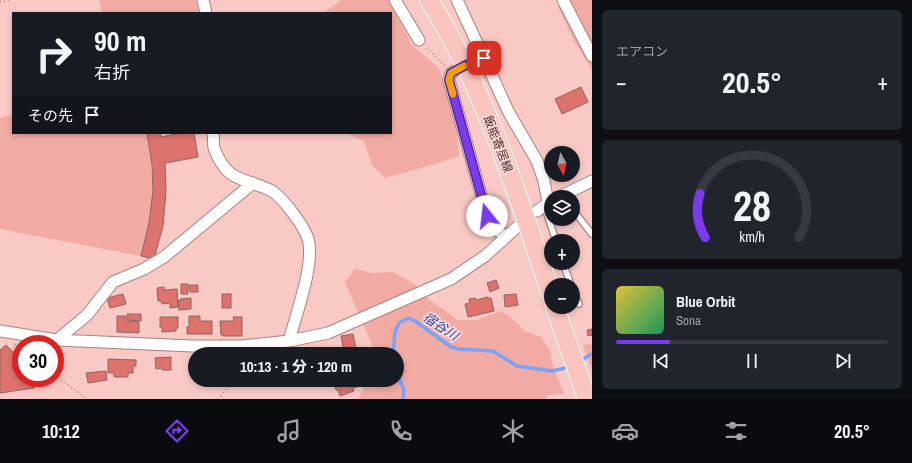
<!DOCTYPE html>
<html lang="ja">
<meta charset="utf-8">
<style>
body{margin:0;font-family:"Archivo Narrow","Noto Sans JP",sans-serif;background:#20242c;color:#f1f3f6;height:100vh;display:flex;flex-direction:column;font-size:15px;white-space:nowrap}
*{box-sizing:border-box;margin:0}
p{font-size:13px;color:#9ea1a6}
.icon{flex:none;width:22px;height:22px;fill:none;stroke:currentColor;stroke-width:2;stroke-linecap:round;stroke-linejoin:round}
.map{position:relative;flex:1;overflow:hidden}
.drawer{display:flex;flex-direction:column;gap:10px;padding:10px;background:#0d0f14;width:320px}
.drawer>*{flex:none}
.guide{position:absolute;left:12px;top:12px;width:380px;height:122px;border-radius:0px;box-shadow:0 2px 6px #0003;background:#171b24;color:#f1f3f6;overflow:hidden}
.needle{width:26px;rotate:172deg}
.controls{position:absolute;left:544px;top:146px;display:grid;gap:8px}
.controls a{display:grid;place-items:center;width:36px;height:36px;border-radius:50%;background:#171b24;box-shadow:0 2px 6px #0003;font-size:20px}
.speed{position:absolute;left:12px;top:335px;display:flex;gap:8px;font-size:20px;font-weight:700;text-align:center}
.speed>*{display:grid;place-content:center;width:52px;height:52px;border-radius:50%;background:#171b24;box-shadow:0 2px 6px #0003;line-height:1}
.speed .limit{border:6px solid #d22;background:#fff;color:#111}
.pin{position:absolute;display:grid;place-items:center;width:34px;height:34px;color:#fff;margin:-17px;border-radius:8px;box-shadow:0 2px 6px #0006}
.me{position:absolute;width:44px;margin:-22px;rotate:344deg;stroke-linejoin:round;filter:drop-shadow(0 0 3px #0008)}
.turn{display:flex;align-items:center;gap:14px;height:84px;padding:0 16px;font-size:18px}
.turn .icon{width:52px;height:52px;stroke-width:2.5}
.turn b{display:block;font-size:28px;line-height:34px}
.then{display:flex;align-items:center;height:38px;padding:0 16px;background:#0003;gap:8px;font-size:15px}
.big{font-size:30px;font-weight:700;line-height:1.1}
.drawer .widget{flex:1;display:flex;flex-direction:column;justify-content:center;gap:6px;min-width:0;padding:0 14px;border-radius:6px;background:#20242c}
.drawer .dial{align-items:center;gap:0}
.dial svg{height:104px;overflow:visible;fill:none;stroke:#363941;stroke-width:7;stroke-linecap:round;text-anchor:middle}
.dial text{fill:#f1f3f6;stroke:none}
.song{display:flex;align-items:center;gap:12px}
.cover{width:48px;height:48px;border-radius:6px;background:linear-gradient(135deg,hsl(50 70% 55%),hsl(150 70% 35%))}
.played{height:4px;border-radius:2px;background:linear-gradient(90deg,#7c3aed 20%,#363941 20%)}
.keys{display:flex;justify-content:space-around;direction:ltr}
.heat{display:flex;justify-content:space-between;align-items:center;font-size:22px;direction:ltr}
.trip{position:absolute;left:188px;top:347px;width:216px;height:40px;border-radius:20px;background:#171b24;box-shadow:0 2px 6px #0003;font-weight:700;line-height:40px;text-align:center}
.tab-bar{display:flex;height:64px;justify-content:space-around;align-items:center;background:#090b0e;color:#9ea1a6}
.tab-bar .icon{width:28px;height:28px}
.tab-bar .active{color:#7c3aed}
.tab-bar b{font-size:18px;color:#f1f3f6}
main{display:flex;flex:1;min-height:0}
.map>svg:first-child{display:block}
</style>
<main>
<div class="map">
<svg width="592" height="399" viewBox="0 0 592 399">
<rect width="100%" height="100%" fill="#f8c9c5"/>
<path fill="#f1aaa4" d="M99,0h97l3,13h-97z
M341,0h48l23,45 27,23 16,50 4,38 -21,7 -53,15 -13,-13 -8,-24 -18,-8h45v-120h-67z
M561,0h31v70l-19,-31 -14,-30z
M13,114v19h134c5,30 8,59 2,90 -1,11 -5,22 -8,33l-141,-27v-111z
M355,269l17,4 21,-1 23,13 13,15 20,13 8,7h20l24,-9 10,6 14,14 16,6 9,13 3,16 11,28 -16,1 -2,4h-188l10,-19h29v-26h-21l-31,-72z
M592,344v27l-9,-26z"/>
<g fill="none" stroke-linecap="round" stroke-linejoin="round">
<path stroke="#7ba3fa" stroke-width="3.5" d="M393,354l2,-22 4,-9 9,-5 7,3 36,26 8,2 34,2 24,15 35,5 13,-3 5,-2
M579,361l13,-7
M397,373l7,17 -1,9"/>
</g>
<path fill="#de736d" stroke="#8e6561" d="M581,87l7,15 -26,12 -7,-15z
M147,133h13l1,4 20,-4h13l4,24 -33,6 1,28 -3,35 -9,33 -13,-3 8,-33 4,-32 -1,-26z
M496,280l3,8 -9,4 -3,-9z
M181,284h7v10h-7z
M189,285h9v7h-8z
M164,287v3l13,-1 1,18 -8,1v-5l-8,1 -1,-3h-3l-1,-13z
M123,294l3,10 -16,4 -3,-10z
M222,294h9v14h-9z
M516,294l2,11 -13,2 -1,-12z
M488,297v2l3,-1 3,13 -26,6 -3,-13 5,-1 -1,-4 6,-1 1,2z
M191,298v11l-12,1 -1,-10 3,1 -1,-2z
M127,314h14v7l-14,-1z
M117,316h9l-1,5 14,1v11l-22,-1z
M189,316h11v5h12v13h-25v-7h2z
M160,317h18v11h-2v3l-14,1v-5h-2z
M233,317h9v19h-19v-1h-2l-1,-14h14z
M592,329v6l-4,1 -1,-6z
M353,334l3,14 -12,3 -3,-15z
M6,345l9,9 2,-1 4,6v19h12l1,10 -34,5v-43z
M171,357v13h-9v-2l-6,1 -1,-11z
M108,359l28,1v6h-3v7h-5v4h-14v-4h-6z
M106,371l1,9 -19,3 -2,-10z
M333,380h29l2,5 -11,3 1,3 -14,5 -2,-6h-2z"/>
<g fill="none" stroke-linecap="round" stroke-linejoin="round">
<defs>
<path id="service" d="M544,205l12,36
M573,210l19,24
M563,263l8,22
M573,291l6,13"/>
<path id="minor" d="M203,0l3,13
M395,0l24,40
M457,0l27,58
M563,0l29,56
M213,133c1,5 0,11 1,15 3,9 11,23 19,27 11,7 25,9 37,15 12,6 37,39 39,53 4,26 -13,71 -20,98
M559,197l33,-16
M537,211l14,-10
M506,237l-13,-10 -6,-11 -38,-136 2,-7 15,-8 18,-7 24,53 29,50 7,20 4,21
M0,331l57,9 135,6h50l47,-5 39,-8 123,-54 34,-23 32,-29
M57,340l30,-25 26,-33 31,-13 20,-12 89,-74"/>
<path id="primary" d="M429,0c57,91 88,194 122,294
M555,307l32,92"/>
</defs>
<use href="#service" stroke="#ac817e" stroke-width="8"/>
<use href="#minor" stroke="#ac817e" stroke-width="13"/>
<use href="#primary" stroke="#fff" stroke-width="20"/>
<path stroke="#b4908d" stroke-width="2" stroke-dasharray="1 3" stroke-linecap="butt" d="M0,2l10,-2
M427,48l18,18
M15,344l6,9
M55,375l32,24
M218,399l10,-11 14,-8"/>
<use href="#service" stroke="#fff" stroke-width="5.5"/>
<use href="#minor" stroke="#fff" stroke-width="11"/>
<use href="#primary" stroke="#fac4bf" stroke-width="18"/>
</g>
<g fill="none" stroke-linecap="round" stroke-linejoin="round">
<defs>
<path id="route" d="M484,58l-18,7 -15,8 -2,7 38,136"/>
</defs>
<use href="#route" stroke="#51269a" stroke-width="10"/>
<use href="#route" stroke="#7c3aed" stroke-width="7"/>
<path stroke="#f59e0b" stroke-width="7" d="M453,94l-4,-14 2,-7 13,-7"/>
</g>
<g text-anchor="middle" stroke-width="3.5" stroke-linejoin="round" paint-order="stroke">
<g font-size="12" fill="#443231" stroke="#ffd9d5">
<text transform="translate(498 144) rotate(69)" y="4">飯能寄居線</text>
</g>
<g font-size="13" font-style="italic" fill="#2146a9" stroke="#ffd9d5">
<text transform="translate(441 326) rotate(33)" y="5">宿谷川</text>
</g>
</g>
</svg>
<div class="controls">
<a><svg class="needle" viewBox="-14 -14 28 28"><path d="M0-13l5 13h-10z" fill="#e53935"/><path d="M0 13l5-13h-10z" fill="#9ea1a6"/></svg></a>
<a><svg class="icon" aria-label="layers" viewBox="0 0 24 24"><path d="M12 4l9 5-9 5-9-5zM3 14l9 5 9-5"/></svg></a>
<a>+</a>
<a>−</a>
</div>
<div class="speed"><div class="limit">30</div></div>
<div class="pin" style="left:484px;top:58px;background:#d93025"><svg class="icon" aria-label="arrive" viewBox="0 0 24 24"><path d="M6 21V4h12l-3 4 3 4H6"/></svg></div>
<svg class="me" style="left:487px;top:216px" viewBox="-20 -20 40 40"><circle r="19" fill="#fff"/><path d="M0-13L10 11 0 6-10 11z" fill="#7c3aed"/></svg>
<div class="trip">10:13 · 1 分 · 120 m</div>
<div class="guide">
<div class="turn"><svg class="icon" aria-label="right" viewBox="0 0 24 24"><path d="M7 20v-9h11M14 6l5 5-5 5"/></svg><div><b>90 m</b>右折</div></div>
<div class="then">その先<svg class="icon" aria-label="arrive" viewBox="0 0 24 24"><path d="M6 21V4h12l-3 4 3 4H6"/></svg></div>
</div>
</div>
<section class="drawer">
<div class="widget"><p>エアコン</p>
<div class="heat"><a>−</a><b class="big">20.5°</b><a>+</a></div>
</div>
<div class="widget dial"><svg viewBox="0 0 100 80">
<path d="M14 69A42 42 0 1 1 86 69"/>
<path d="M14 69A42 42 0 0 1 10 35" stroke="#7c3aed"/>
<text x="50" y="56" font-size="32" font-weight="700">28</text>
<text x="50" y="72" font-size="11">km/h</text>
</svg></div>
<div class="widget">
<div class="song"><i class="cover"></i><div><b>Blue Orbit</b><p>Sona</p></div></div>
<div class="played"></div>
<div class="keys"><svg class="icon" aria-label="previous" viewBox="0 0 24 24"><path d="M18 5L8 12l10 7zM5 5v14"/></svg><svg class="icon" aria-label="pause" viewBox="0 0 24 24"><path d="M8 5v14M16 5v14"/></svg><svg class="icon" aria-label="next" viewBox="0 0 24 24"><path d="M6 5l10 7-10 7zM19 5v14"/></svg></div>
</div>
</section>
</main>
<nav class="tab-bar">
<b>10:12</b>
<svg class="icon active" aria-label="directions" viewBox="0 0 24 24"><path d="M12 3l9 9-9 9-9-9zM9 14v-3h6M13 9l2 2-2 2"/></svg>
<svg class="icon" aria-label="music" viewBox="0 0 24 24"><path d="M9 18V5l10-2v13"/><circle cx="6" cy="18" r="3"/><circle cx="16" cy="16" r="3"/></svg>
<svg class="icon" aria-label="phone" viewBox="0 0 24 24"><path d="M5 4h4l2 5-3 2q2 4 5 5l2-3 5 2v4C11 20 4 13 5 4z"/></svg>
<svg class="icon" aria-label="climate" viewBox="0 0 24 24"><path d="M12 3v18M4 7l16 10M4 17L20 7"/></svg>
<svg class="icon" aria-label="car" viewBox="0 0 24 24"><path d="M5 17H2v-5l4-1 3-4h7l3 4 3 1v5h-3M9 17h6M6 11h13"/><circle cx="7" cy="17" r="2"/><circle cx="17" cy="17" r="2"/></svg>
<svg class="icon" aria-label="filters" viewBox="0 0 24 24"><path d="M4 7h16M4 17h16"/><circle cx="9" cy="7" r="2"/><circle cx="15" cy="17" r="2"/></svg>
<b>20.5°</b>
</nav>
